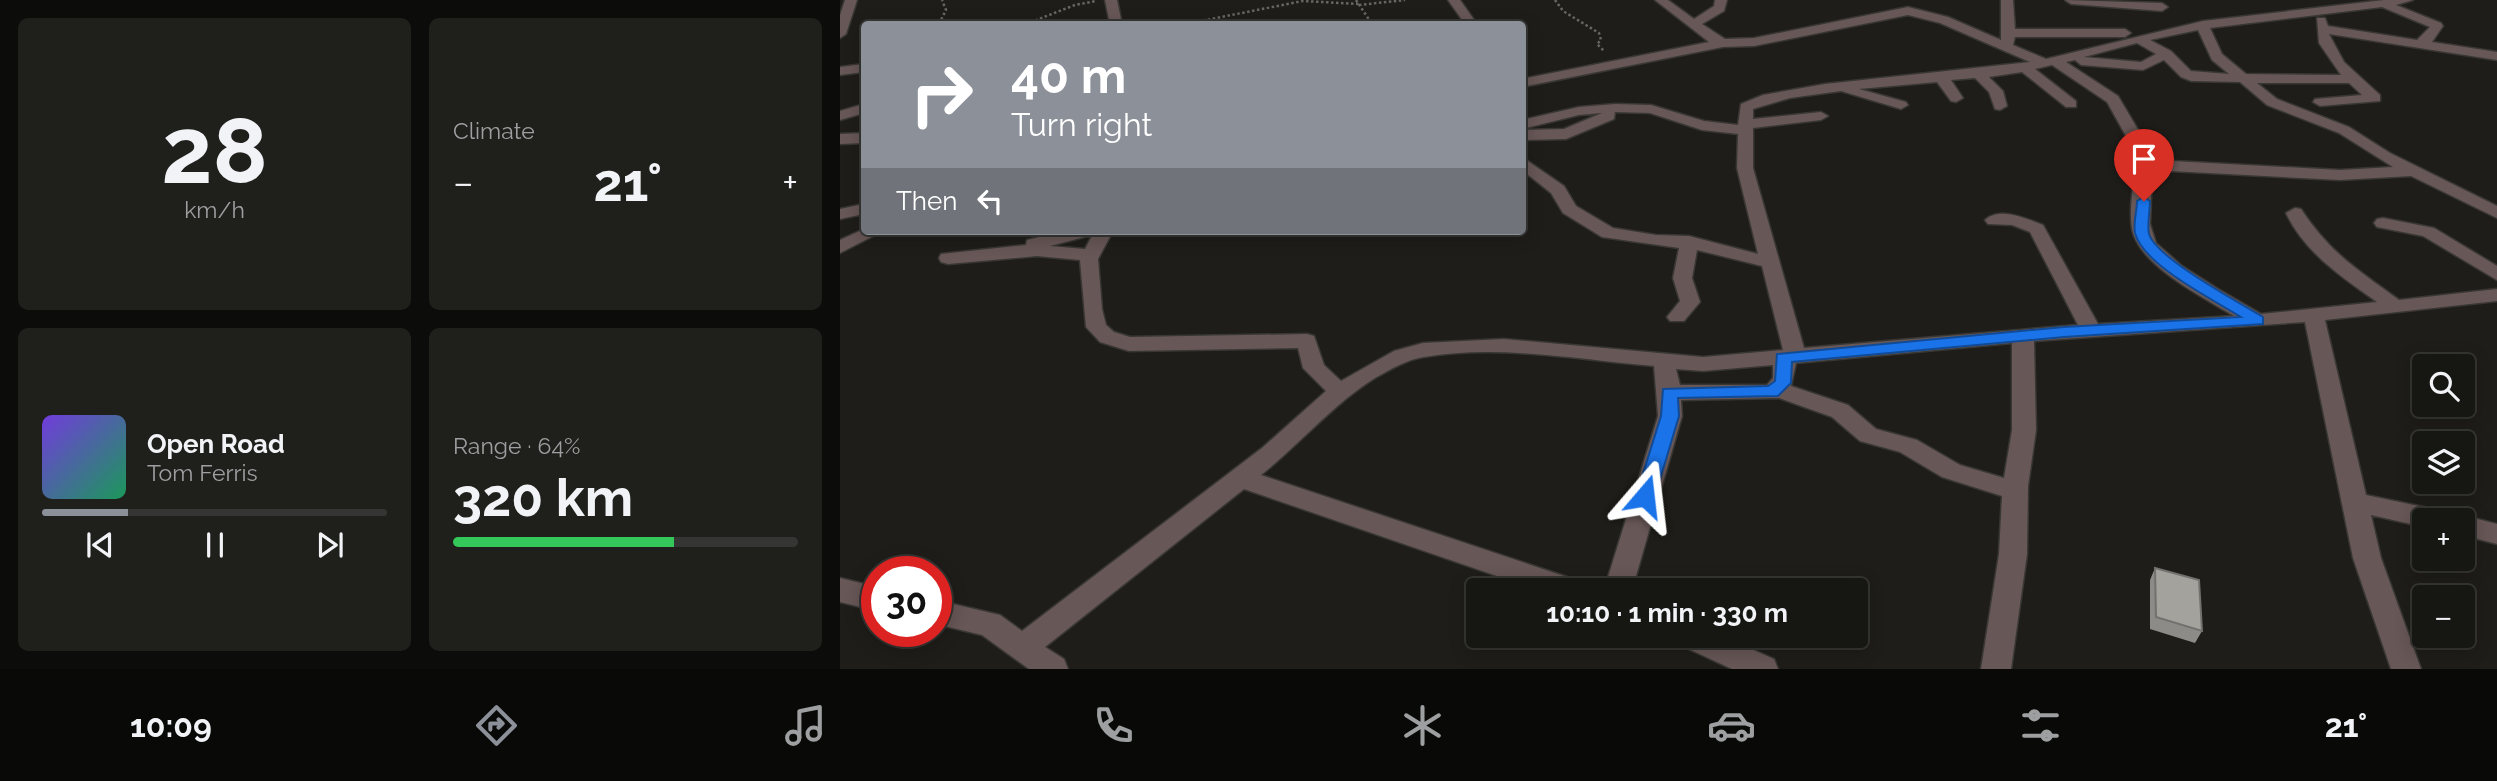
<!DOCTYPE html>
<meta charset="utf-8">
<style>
body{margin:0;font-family:Raleway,sans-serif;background:#1f1f1c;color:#f1f3f6;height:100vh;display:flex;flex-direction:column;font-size:26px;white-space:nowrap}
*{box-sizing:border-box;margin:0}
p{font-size:23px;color:#9e9fa0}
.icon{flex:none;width:38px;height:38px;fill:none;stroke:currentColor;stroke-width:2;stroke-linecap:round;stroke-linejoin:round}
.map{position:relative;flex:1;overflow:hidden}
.sheet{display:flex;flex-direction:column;gap:18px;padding:18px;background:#0c0c0a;width:840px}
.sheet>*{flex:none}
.guide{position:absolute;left:21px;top:21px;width:665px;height:214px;border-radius:7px;box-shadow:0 4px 18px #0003,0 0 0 2px #353533;background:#8c9099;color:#fff;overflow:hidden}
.fabs{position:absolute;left:1572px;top:354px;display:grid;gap:14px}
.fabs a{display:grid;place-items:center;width:63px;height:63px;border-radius:7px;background:#161613;box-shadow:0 4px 18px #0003,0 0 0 2px #353533;font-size:35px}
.speed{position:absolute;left:21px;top:556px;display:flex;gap:14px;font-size:35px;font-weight:700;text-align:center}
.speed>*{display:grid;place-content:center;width:91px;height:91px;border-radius:50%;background:#161613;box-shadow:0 4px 18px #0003,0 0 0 2px #353533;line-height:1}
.speed .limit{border:10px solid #d22;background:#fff;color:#111}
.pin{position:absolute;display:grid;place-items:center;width:60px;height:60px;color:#fff;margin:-72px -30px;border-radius:50% 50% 50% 0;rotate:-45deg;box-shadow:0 0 7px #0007}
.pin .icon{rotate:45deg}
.me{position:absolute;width:77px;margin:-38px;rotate:17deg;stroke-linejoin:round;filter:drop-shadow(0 0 5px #0008)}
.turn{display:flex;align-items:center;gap:24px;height:147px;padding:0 35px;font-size:32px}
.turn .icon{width:91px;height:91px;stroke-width:2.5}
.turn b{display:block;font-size:49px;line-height:60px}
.then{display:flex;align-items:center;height:66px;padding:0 35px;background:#0003;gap:14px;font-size:26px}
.big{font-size:52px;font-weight:700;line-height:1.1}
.sheet .widget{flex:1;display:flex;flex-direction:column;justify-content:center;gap:10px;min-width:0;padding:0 24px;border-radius:10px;background:#1f1f1c}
.sheet .dial{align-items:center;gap:0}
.dial b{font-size:91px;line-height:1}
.song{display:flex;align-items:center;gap:21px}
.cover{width:84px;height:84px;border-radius:10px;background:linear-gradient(135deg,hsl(260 70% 55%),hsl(150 70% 35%))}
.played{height:7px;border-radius:4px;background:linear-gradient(90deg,#8c9099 25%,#353533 25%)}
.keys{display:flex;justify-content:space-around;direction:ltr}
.heat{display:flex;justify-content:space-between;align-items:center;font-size:38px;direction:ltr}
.charge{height:10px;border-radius:5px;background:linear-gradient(90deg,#34c759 64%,#353533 0)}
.sheet .tiles{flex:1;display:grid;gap:18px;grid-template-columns:repeat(2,1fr)}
.trip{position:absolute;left:626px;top:578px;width:402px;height:70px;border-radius:7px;background:#161613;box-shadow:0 4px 18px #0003,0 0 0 2px #353533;font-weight:700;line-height:70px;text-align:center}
.dock{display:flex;height:112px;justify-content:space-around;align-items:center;background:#090908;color:#9e9fa0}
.dock .icon{width:49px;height:49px}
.dock .on{color:#8c9099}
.dock b{font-size:32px;color:#f1f3f6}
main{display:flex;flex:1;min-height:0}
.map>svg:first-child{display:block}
</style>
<main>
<section class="sheet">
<div class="tiles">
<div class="widget dial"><b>28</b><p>km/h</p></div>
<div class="widget"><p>Climate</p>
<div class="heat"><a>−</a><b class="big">21°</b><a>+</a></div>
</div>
<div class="widget">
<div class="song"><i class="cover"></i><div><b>Open Road</b><p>Tom Ferris</p></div></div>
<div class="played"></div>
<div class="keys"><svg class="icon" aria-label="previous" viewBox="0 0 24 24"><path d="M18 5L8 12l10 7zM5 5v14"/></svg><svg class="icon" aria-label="pause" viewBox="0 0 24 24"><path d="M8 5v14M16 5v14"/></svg><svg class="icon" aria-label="next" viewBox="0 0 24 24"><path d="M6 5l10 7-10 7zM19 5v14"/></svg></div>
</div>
<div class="widget"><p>Range · 64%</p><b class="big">320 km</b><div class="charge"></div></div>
</div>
</section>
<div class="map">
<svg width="1657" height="669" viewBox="0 0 1657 669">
<rect width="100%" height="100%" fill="#1e1d19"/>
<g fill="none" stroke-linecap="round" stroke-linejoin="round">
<defs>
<path id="minor" d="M5,0h12l-11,34 -6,4v-23z
M265,0h12l5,24h-12z
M608,0h12l17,24h-12z
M815,0h13l26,19 20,-13 1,-6h12l-3,11 -22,13 23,15 29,-1 154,-31 40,10 53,23v-40h12l2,29h110l6,4 -6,4h-110l-2,8 33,14 157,-38 181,-21h29l-17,5 45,18 2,3 -11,16 65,10v8l-168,-26 15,28 36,33v6l-60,5 -7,-4 2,-3 47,-4 -13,-12h-92l20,16 72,28 41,26 107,53v12l-86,-42 -71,4 -188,-10 -2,54 6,19 26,23 36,23 43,25 116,-12c-35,-25 -72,-49 -91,-89l9,-5 6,1c29,44 57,61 98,91l98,-11v12l-172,19 41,175 72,15 9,3 4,7h-27v7l-53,-12 10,43 40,111h-30l-38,-111 -48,-236 -271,19 2,89 -8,56 -1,68 -16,115h-30l18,-115 3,-58 -60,-19 -42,-25 -40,-11 -28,-24 -53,-19 -98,2 1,16 -50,174h-28l54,-174 -4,-50c-75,-6 -155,-22 -230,-9 -16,2 -35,13 -49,21 -43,27 -75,66 -114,97l321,107 4,8h-48l-294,-101 -199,158 19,12 4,10h-39l-47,-34 -46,-11v-24l64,15 22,16 240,-183 64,-57 -23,-23 -5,-20 -169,3 -29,-9 -14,-15 -6,-67 -43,-4 -89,8 -7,-2 -2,-4 2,-4 85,-9 1,-5 37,-9h49l-15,28 4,50 4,16 8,7 16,5 177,-3 7,2 10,29 17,16 53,-30 29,-8 81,-4 199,18 80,-7 -21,-84 -65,-16 -5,28 8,24 -16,19h-14l-3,-4 13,-16 -7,-23 6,-30 -77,-11 -39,-24 -12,-20 -29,-23v-13l42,29 12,20 37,22 43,7 33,1 69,18 -21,-86 1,-34 -36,-4 -52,-17 -35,-1 -1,7 -48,20 -44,1v-10l42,-1 38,-16 -23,2 -57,14v-9l57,-13 36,-3 36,1 53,16 34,4 3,-21 22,-9 62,-11 205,-22 -90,-39 -32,-8 -154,31 -31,1 -201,40v-8l187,-37zM1542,7l48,20 -13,13 -89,-14 -3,-8h-8l2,25 22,32 -95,-1 -24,-20 -12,-26zM1358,30l14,30 17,14 -38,-3 -20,-20 -21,-11zM1297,43l19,11 -15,8 -57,-5zM1235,60l6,5 62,5 21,-10 17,17 10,4 49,1 27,23 72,28 54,34 -53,3 -186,-10 1,-13 -15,-14 -22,-37 -52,-34zM1212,65l55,37 19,34 13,12c-3,26 -11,55 -7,81 7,37 73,69 102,87l-136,8 -55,-99c-16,-6 -43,-19 -58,-5l3,4 24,1 18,7 48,93 -274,23 -51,-180v-40l68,-8 7,-4 -7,-4 -68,7v-10l37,-11 51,-7 60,18 7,-4 -2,-3 -47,-13 78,-7 14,19 5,1 7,-4 -12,-18 24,-2 14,14 6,17 5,1 7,-4 -4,-15 -14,-14 33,-5 44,35h10v-6l-41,-32zM254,232l-9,17 -35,-3 42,-11zM1172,343v87l-8,48 -44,-13 -43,-25 -41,-11 -28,-24 -57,-19 5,-23zM933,365v13l-6,7h-87l-4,-16 27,2z
M1225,0l97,3 6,4 -6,4 -91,-7z
M24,64v8l-24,3v-8z
M24,104v9l-24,7v-9z
M24,133v10l-24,1v-10z
M24,204v10l-24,5v-10z
M1543,218l51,10 63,38v14l-74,-44 -46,-9 -3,-4 3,-4z
M24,229l19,2 -43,22v-13z
M1622,515l35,9v20l-35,-9v-15h-10z
M0,578l37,9v24l-37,-9z
M833,635h46l55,24 4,10h-46l-54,-25z"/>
</defs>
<use href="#minor" stroke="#383733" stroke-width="3"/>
<path stroke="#676663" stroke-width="2.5" stroke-dasharray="2.5 2.5" stroke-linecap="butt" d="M516,0l16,24
M715,0l8,11 36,22 2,7 -4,4 7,7
M519,5l46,-5
M99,24l7,-14 -4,-10
M186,24l49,-19 21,-4
M298,24l68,-4 97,-19 56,3"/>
<use href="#minor" fill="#675756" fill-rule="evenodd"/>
</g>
<path fill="#8c8b87" d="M1315,568l47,63 -7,12 -45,-14v-49z"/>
<path fill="#a3a29d" stroke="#72716e" stroke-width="2" d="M1315,568l44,12 3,51 -46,-14z"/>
<path fill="#1a73e8" stroke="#114b97" stroke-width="2" d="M1304,197l6,4c0,9 -3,23 -1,33 7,24 91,69 114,83v7l-199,13 -272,25 -1,21 -13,13 -100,2 1,18 -24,80 -10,7 -6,-2 -3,-5 25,-80 2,-27 105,-3 7,-5 2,-27 287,-27 177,-10c-27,-17 -98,-52 -106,-84 -2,-9 2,-23 2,-32z"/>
</svg>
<div class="fabs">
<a><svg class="icon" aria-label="search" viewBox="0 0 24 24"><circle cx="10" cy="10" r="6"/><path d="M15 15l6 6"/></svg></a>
<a><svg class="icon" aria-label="layers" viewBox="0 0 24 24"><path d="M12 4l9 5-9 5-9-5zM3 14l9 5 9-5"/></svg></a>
<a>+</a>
<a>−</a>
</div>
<div class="speed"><div class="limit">30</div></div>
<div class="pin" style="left:1304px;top:201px;background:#d93025"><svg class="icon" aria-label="arrive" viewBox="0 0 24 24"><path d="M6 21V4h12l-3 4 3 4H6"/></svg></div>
<svg class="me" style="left:805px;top:496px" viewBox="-20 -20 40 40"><path d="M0-17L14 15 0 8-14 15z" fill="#1a73e8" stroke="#fff" stroke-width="4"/></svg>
<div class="trip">10:10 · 1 min · 330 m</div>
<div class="guide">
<div class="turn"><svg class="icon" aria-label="right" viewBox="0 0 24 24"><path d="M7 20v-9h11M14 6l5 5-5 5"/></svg><div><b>40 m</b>Turn right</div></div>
<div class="then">Then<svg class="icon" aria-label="left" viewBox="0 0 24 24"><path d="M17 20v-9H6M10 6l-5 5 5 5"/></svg></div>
</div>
</div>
</main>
<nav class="dock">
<b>10:09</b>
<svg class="icon on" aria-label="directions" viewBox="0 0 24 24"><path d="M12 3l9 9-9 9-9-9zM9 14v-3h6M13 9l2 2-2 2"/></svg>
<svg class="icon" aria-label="music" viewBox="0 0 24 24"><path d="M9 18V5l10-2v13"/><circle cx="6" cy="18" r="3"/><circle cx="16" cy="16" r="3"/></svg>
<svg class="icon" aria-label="phone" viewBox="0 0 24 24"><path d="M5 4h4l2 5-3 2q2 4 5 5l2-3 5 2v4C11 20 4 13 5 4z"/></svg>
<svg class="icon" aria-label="climate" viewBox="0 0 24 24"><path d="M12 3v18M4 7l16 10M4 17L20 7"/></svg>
<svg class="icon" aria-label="car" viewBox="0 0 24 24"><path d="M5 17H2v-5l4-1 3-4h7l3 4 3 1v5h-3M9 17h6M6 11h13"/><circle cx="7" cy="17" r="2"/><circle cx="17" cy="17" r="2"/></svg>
<svg class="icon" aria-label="filters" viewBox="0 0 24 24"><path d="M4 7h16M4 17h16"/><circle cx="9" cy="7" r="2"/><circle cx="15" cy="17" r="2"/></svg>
<b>21°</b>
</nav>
